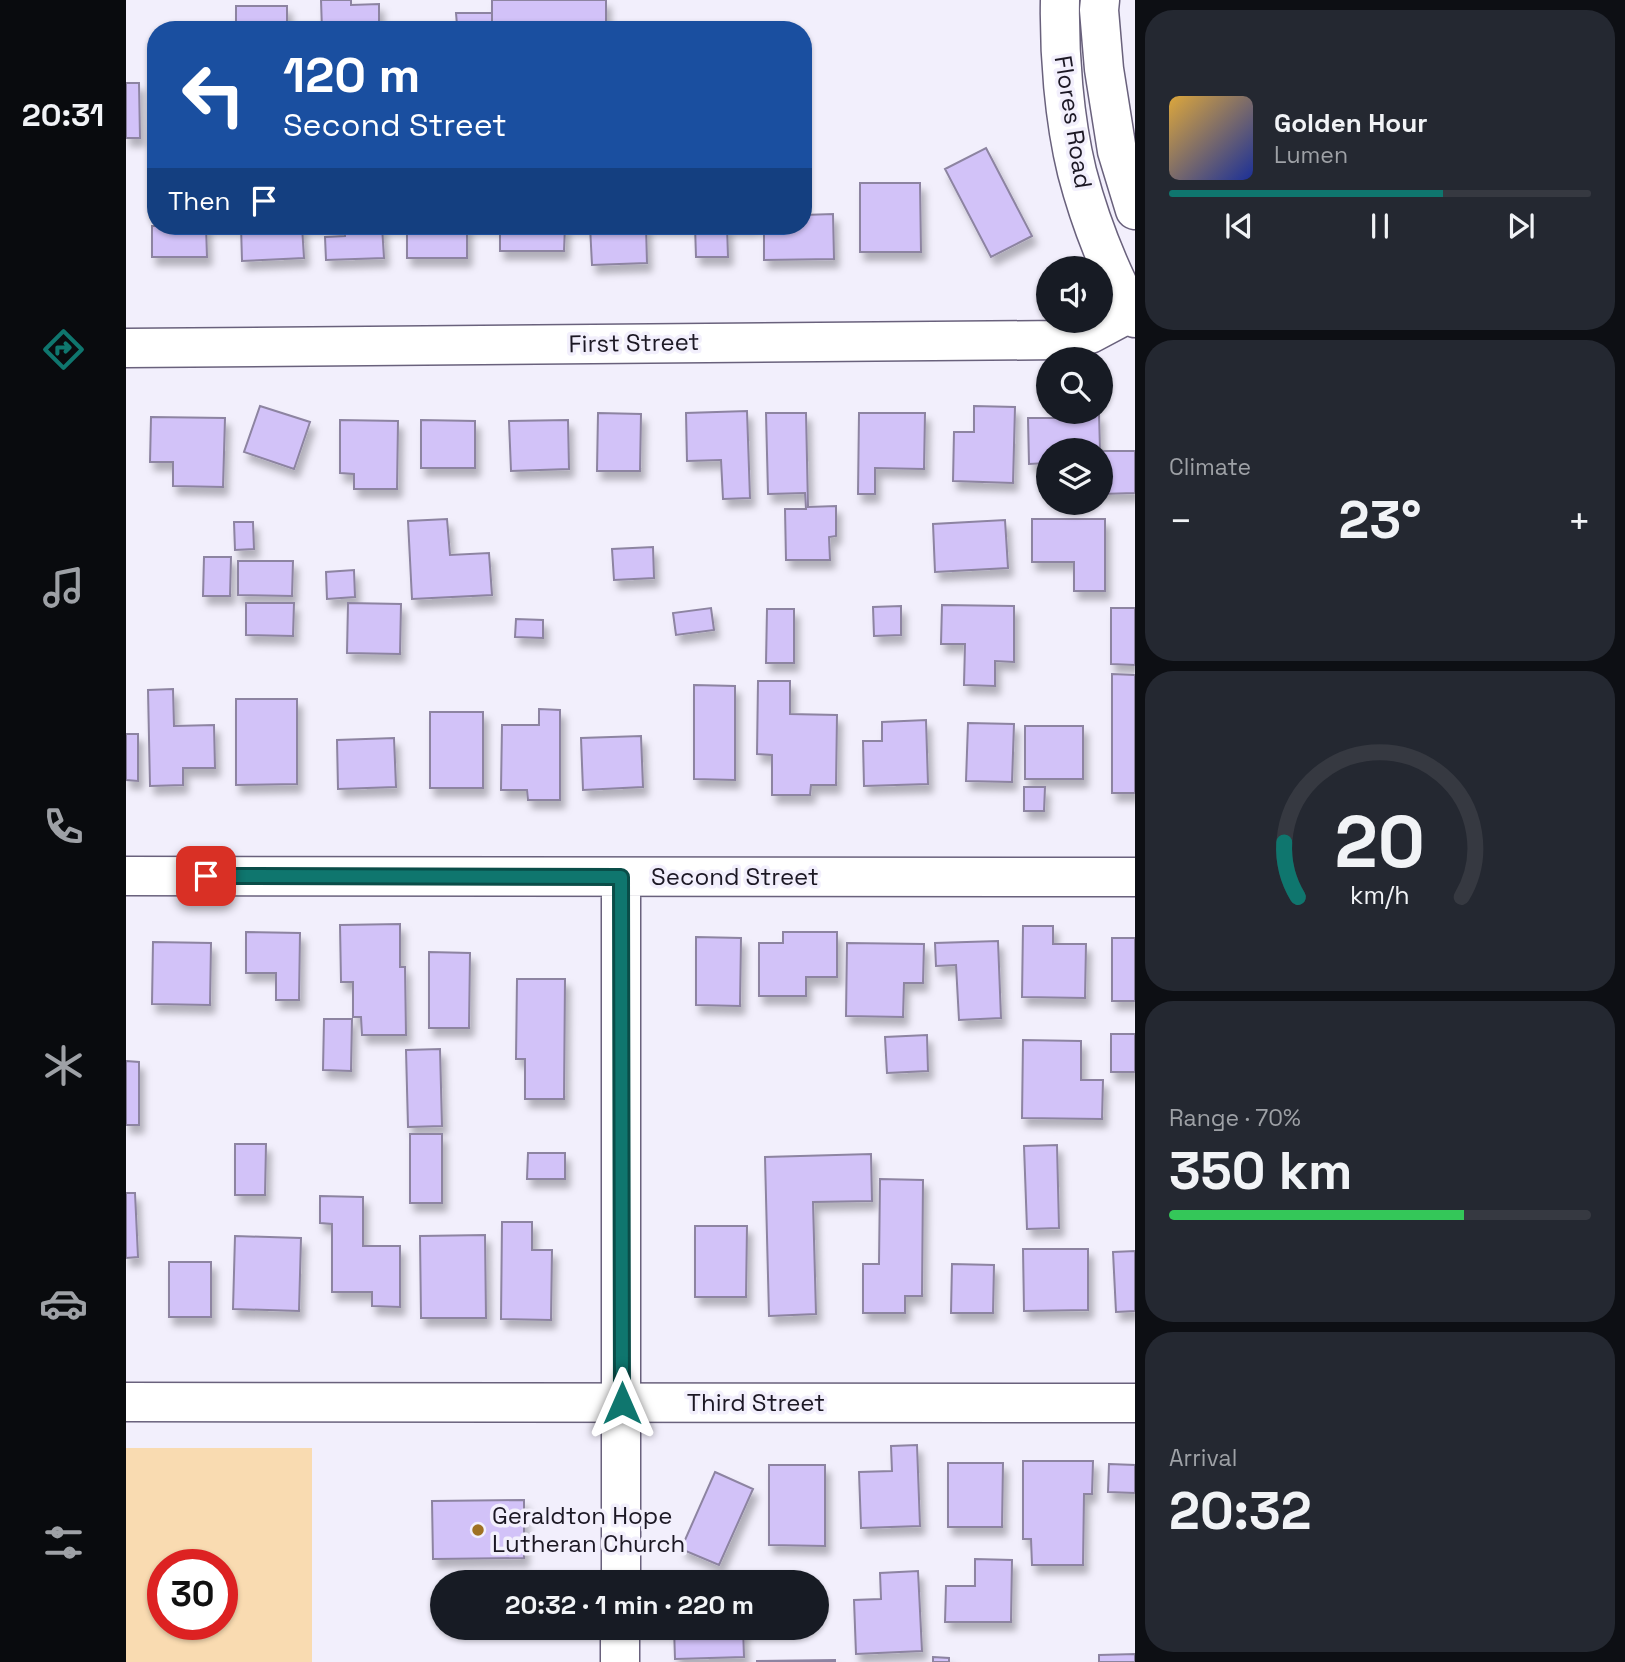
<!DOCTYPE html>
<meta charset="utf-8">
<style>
body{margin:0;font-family:"Space Grotesk",sans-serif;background:#242831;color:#f1f3f6;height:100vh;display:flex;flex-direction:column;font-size:26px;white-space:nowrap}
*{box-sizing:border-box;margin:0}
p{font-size:23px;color:#9ea1a6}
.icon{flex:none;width:38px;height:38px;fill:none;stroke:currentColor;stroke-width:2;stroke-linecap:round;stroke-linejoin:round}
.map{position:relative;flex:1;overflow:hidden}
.panel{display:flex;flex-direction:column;gap:10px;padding:10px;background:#0d0f14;width:490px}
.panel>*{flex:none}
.top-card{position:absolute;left:21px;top:21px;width:665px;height:214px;border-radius:28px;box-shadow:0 2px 5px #0004;background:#1a4fa0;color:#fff;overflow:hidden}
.buttons{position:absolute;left:910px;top:256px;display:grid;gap:14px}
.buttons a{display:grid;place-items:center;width:77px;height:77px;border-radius:50%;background:#171b24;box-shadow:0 2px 5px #0004;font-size:35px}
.speed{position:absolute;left:21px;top:1549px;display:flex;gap:14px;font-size:35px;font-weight:700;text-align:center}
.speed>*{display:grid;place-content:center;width:91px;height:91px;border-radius:50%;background:#171b24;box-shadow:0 2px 5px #0004;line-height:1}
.speed .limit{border:10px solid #d22;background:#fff;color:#111}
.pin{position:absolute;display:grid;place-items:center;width:60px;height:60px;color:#fff;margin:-30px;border-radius:14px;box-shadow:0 4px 10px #0006}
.me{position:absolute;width:77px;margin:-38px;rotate:0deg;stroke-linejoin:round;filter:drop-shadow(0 0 5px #0008)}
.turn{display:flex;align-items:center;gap:24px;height:147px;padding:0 21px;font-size:32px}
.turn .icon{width:91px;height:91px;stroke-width:2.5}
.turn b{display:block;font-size:49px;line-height:60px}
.then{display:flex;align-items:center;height:66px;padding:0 21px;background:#0003;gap:14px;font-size:26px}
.big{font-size:52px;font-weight:600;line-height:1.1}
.panel .tile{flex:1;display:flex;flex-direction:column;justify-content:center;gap:10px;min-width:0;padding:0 24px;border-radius:28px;background:#242831}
.panel .dial{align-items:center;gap:0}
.dial svg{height:182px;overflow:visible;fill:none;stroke:#363941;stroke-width:7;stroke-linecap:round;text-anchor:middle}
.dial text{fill:#f1f3f6;stroke:none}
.song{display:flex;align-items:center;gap:21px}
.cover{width:84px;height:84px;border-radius:10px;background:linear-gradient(135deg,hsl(40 70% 55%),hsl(230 70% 35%))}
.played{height:7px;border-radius:4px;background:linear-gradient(90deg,#0f766e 65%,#363941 65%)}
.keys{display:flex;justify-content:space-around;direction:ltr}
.heat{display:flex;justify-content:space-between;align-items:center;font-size:38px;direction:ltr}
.charge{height:10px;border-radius:5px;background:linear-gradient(90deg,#34c759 70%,#363941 0)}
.trip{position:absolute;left:304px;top:1570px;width:399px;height:70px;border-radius:35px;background:#171b24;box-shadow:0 2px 5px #0004;font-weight:600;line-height:70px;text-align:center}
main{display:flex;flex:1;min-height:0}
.tabs{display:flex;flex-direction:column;width:126px;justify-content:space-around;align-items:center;background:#090b0e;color:#9ea1a6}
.tabs .icon{width:49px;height:49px}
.tabs .on{color:#0f766e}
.tabs b{font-size:32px;color:#f1f3f6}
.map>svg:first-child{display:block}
</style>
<main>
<nav class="tabs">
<b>20:31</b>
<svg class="icon on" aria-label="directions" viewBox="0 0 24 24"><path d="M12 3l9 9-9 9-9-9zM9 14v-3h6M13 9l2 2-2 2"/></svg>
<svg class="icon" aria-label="music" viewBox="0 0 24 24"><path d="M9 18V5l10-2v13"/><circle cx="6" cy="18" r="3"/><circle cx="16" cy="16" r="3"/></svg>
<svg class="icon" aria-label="phone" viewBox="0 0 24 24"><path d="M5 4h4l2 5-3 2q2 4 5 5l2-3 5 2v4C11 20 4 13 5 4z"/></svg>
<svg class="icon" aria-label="climate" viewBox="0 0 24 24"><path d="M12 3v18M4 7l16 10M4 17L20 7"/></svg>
<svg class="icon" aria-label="car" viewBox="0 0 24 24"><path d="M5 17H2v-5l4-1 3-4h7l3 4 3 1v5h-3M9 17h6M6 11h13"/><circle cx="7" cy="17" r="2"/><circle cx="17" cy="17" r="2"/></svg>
<svg class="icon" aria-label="filters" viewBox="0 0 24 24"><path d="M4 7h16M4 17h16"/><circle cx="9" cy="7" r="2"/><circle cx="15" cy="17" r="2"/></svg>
</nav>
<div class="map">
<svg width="1009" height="1662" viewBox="0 0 1009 1662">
<defs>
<filter id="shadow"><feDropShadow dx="4.5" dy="8" stdDeviation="3.5" flood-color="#0004"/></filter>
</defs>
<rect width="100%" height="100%" fill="#f2effc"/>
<path fill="#f9dbb1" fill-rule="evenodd" d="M0,1448h186v214h-186zM37,1564h59v60h-59z"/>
<path fill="#d2c2f8" stroke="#8d84a1" stroke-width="2" filter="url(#shadow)" d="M195,0h30v5l28,-1v26h-57z
M366,0h114v26h-27v4h-87z
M110,6h51v23l28,1h-79z
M330,13h36v17h-80v-5h45z
M0,83h13l1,55h-14z
M860,148l46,88 -41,21 -46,-88z
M734,183h60l1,69h-61z
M707,214l1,45 -70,1v-34h39v-11z
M26,226h54l1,31h-55z
M115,226h61l2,32 -62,3z
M219,226h37l2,32 -58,2 -1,-23 20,-1z
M281,226h60v32h-60z
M374,226h65l-1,25h-64z
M464,226h56l1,37 -55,2z
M569,226h57h-25l1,31h-32z
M134,406l50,16 -16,47 -50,-17z
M848,406l41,1 -2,76 -60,-2 1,-49h20z
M621,411l3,87 -27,1 -2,-39 -34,1 -1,-48z
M472,413l43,1 -1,57h-43z
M640,413h40l2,94 28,-1v30l-7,1 1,23h-44l-1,-51h21l-1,-16 -37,1z
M733,413h66l-1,56 -49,-1v26h-17z
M973,413l1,37h-52v13l-19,1 -1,-46h47v-4z
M25,417l74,1 -2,69 -50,-1v-24h-23z
M214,420l58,1 -1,68h-43v-15l-14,-1z
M295,420l54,1v47h-54z
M442,420l1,49 -58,2 -2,-50z
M975,451h34v42l-34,1z
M321,519l3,36 39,-2 3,42 -80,4 -4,-78z
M906,519h73v72h-31v-29h-42z
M879,520l3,48 -73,4 -2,-48z
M108,522h19l1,27 -19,1z
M527,547l1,31 -40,2 -2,-31z
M78,557h27l-1,39h-27z
M112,561h55l-1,35 -54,-1z
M228,570l1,27 -28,2 -1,-27z
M120,603h48l-1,33 -47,-1z
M222,603l53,1 -1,50 -53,-1z
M816,605l72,1v56l-19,-1v25l-31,-1 1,-41h-24z
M775,606v29l-27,1 -1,-29z
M585,608l3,22 -38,5 -3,-22z
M985,608h24v57l-24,-1z
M641,609h27v54h-28z
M390,619l27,1v18l-28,-1z
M986,674l23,1v118h-23z
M632,681h32v33l47,1 -1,70h-25l-1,10h-38v-40l-15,-1z
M568,685l41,1v94l-41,-1z
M47,689l1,37 40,-1 1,43h-32v17l-33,1 -2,-96z
M110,699h61v85l-61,1z
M413,709l21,1v90h-32l-1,-10h-26l1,-65h37z
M304,712h53v76h-53z
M800,720l2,64 -64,2 -1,-45h19v-19z
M842,723l46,1 -2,58 -46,-1z
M899,726h58v53h-58z
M0,734h12v47l-12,-1z
M515,736l2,51 -60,3 -2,-52z
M268,738l2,49 -58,2 -1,-49z
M898,787h21l-1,24h-20z
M274,924v43h5l1,68h-44l-1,-18h-8v-35h-12l-1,-57z
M897,926h30v18h33l-1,54 -63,-1z
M120,932l54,1 -1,67h-23v-27h-30z
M657,932h54v45h-31v19h-47v-53h24z
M570,937l45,1 -1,68 -44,-1z
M986,938h23v63h-23z
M872,941l3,77 -42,2 -3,-55 -20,1 -1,-23z
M27,942l58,1 -1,62 -58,-1z
M721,943l77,1 -1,39h-19l-1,34 -57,-1z
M303,952l41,1 -1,75h-40z
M391,979h48l-1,120h-39v-40h-9z
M198,1019h28l-1,52 -28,-1z
M985,1034h24v38h-24z
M801,1035l1,36 -41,2 -2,-36z
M897,1040l58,1v39h22l-1,39 -80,-1z
M314,1049l2,77 -34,1 -2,-77z
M0,1061l13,1v63h-13z
M284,1134h32v69h-32z
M109,1144h31l-1,51h-30z
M931,1145l2,83 -32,1 -3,-83z
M402,1153h37v26h-38z
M745,1154l1,47 -59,1 3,112 -47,2 -4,-159z
M754,1179l43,1 -1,116h-17v17h-42v-49h16z
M0,1193h9l3,64 -12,1z
M194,1196l43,1v49h37v61l-28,-1v-14h-40v-68l-12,-1z
M376,1222h30v28h20l-1,70 -50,-1z
M569,1226h52l-1,71h-51z
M359,1235l1,83h-65l-1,-82z
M109,1236l66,2 -2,73 -66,-2z
M897,1249h65v61l-64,1z
M1009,1251v60l-19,1 -3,-60z
M43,1262h42v55h-42z
M826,1264l42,1 -1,48h-42z
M791,1445l3,81 -59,2 -2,-56 33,-1 -1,-25z
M897,1461h70l-1,33h-8l-1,71h-51l-1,-26h-8z
M822,1463h55l-1,64h-54z
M983,1464l26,1v28l-27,-1z
M643,1465h56v81l-56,-1z
M589,1472l38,17 -34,76 -38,-16z
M398,1500v58l-91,1 -1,-58z
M849,1559l37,1 -1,62h-66l1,-36h29z
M792,1571l4,80 -66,3 -2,-54 27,-1 -1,-26z
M548,1628h69l1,29 -69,2z
M1009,1654v8h-36v-7z
M807,1657l16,1v4h-16z
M709,1660v2h-78v-1z"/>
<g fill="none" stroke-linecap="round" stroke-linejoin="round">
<defs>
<path id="minor" d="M0,348l935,-8 29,-6 45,-24
M0,876l1009,1
M0,1402l1009,1
M495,1582v-705
M494,1662v-34"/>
<path id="major" d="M934,0c-1,54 4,119 17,172 13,50 33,100 58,146
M974,0l-1,10 5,59 13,82 18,59"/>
</defs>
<use href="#minor" stroke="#69617c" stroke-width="41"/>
<use href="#major" stroke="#69617c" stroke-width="41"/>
<use href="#minor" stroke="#fff" stroke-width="38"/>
<use href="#major" stroke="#fff" stroke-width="38"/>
</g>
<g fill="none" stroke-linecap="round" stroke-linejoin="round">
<defs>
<path id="route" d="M80,876l415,1 1,526"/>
</defs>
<use href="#route" stroke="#0a4d48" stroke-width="18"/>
<use href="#route" stroke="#0f766e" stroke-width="12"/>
</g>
<circle fill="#9f7122" stroke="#f2effc" stroke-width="2.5" cx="352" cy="1530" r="7"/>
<g text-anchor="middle" stroke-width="7" stroke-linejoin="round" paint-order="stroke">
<g font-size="24" fill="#1c1824" stroke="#f2effc">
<text transform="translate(947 122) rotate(81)" y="8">Flores Road</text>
<text transform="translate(508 343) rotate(-1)" y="8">First Street</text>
<text x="609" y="885">Second Street</text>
<text x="630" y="1411">Third Street</text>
</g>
<g font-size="24" fill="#1c1824" stroke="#f2effc" text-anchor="start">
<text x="366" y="1524">Geraldton Hope<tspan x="366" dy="28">Lutheran Church</tspan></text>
</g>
</g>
</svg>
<div class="buttons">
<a><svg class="icon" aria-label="sound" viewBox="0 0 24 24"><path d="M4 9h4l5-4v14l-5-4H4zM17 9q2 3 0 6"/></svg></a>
<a><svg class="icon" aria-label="search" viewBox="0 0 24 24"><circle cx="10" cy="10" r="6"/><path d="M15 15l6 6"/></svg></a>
<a><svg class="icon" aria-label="layers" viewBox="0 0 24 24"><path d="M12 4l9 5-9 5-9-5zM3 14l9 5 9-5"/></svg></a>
</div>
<div class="speed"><div class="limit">30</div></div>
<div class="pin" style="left:80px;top:876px;background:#d93025"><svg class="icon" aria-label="arrive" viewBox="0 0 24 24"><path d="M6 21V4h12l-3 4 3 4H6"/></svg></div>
<svg class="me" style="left:496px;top:1403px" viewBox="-20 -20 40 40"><path d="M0-17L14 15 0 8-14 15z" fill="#0f766e" stroke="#fff" stroke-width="4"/></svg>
<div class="trip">20:32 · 1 min · 220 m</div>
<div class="top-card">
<div class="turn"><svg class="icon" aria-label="left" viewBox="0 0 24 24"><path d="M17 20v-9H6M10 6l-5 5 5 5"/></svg><div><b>120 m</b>Second Street</div></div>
<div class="then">Then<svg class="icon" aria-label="arrive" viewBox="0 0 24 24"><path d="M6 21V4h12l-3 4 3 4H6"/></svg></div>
</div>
</div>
<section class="panel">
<div class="tile">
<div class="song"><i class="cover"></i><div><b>Golden Hour</b><p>Lumen</p></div></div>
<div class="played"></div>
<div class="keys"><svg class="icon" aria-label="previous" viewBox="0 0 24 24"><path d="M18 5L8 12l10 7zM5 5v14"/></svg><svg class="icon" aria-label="pause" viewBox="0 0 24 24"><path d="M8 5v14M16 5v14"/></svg><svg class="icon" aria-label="next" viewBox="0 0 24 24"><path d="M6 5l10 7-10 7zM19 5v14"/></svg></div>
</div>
<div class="tile"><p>Climate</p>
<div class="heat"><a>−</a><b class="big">23°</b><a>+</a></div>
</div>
<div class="tile dial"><svg viewBox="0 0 100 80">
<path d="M14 69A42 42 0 1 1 86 69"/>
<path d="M14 69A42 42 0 0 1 8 45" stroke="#0f766e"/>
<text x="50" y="56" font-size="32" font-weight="700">20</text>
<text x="50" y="72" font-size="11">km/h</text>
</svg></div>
<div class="tile"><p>Range · 70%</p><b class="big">350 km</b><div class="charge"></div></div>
<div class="tile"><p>Arrival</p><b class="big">20:32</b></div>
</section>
</main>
